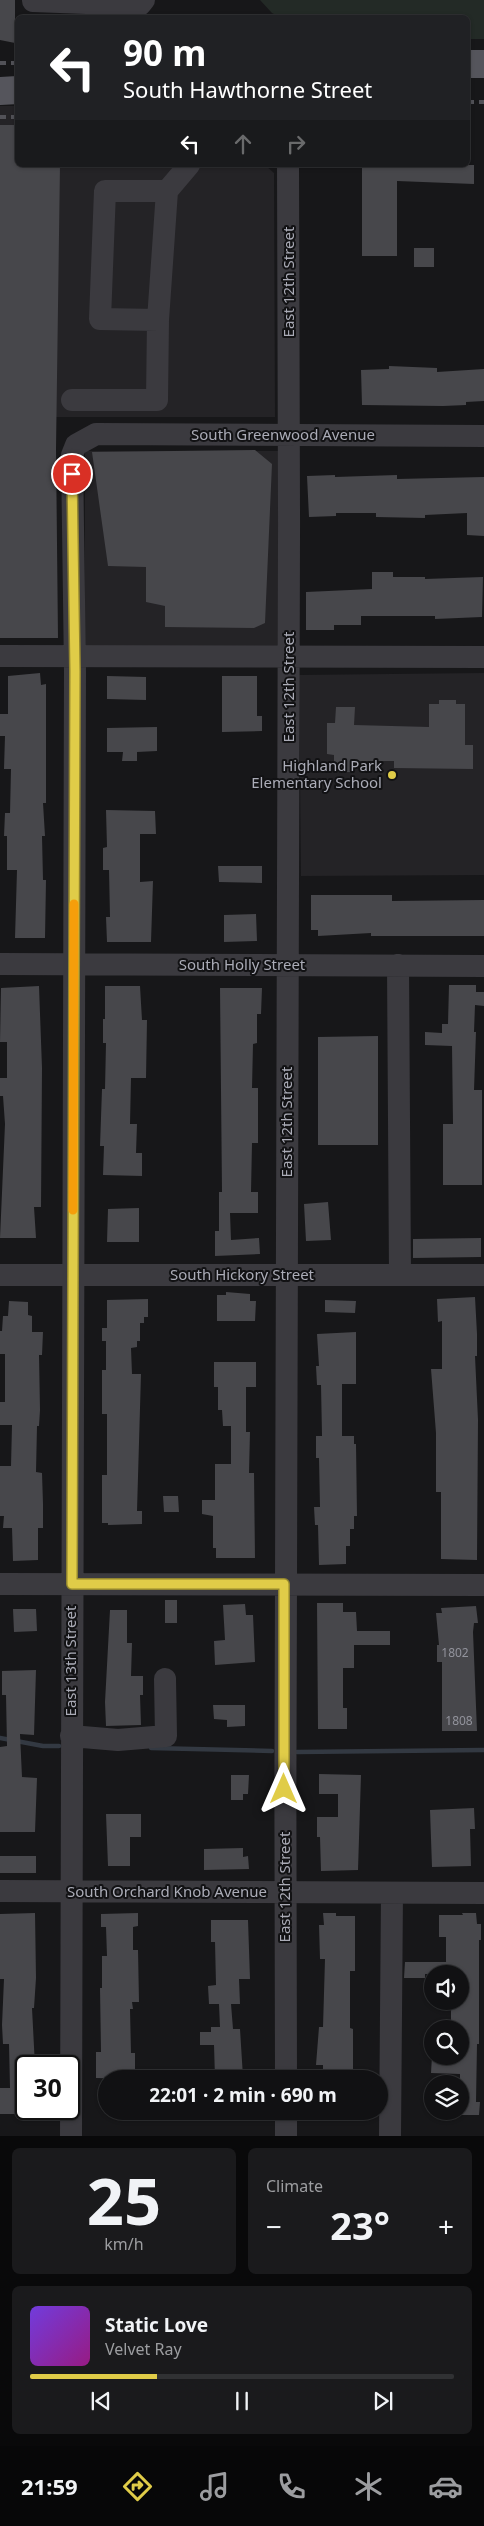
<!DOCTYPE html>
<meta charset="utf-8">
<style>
body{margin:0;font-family:"Noto Sans",sans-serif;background:#1a1a1c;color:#f1f3f6;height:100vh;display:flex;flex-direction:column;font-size:19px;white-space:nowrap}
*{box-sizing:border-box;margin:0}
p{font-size:16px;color:#9c9da0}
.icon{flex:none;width:28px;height:28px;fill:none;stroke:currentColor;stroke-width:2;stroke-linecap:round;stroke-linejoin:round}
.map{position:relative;height:2136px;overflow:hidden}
.details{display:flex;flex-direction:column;gap:12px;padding:12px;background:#09090a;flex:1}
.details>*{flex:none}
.guide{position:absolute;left:15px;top:15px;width:455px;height:152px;border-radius:8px;box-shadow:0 1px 4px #0004,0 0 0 1px #303133;background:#202124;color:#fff;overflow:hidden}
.fabs{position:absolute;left:424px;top:1965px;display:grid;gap:10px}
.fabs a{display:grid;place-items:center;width:45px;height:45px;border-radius:50%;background:#111113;box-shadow:0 1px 4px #0004,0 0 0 1px #303133;font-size:25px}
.speed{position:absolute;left:15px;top:2055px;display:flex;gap:10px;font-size:25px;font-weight:700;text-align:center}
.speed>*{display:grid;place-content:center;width:65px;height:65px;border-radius:50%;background:#111113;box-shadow:0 1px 4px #0004,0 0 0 1px #303133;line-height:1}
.speed .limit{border:2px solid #111;border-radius:8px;background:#fff;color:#111}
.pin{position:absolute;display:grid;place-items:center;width:42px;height:42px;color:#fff;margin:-21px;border:2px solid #fff;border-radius:50%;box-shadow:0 1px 5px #0007}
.me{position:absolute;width:55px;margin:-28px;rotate:0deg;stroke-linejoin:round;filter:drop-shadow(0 0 4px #0008)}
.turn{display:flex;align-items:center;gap:18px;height:105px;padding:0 25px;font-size:22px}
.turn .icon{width:65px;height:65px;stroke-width:2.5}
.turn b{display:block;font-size:35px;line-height:42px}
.lanes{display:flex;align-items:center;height:48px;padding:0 25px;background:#0003;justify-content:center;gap:25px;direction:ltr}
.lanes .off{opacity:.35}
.big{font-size:38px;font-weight:700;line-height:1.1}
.details .widget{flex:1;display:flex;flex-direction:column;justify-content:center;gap:8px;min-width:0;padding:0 18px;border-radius:8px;background:#1a1a1c}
.details .dial{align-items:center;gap:0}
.dial b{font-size:65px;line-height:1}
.song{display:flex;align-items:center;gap:15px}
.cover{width:60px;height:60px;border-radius:8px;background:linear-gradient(135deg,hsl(260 70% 55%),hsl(310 70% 35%))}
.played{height:5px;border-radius:2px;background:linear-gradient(90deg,#e0cc48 30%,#303133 30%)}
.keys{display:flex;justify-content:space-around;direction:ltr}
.heat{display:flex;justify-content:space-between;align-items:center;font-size:28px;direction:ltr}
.details .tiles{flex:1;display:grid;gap:12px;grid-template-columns:1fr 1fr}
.widget:last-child{grid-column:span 2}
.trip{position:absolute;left:98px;top:2070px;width:290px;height:50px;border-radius:25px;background:#111113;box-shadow:0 1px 4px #0004,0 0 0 1px #303133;font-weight:700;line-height:50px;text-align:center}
.dock{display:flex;height:80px;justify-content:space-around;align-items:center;background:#070708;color:#9c9da0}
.dock .icon{width:35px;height:35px}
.dock .current{color:#e0cc48}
.dock b{font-size:22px;color:#f1f3f6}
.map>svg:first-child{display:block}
</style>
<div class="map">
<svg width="484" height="2136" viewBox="0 0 484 2136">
<rect width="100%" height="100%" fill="#171719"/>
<path fill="#242326" d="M0,106h17l1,59h247l9,8 1,244h-275z
M85,451h194v199h-194z
M484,673v202l-183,1 -2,-201z"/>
<path fill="#232a26" d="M260,0h224v39h-16v-21l-188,-1 -8,-4z"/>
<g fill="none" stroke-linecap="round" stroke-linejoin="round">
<path stroke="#333942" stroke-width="4.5" d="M0,1738l43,8h16
M151,1748l121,3
M297,1752l187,-2"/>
</g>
<path fill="#47474b" d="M0,0h15v43l-15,-3z
M0,125h18v40h42l-4,284 2,189h-58z
M362,165h112v19l-77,-3v75h-35z
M414,248h20v19h-20z
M389,366l48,2v4l47,-3v32l-18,1v3l-23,1 -81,-1 -1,-35 28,-1z
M255,450l17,14 -7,159 -11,5 -89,-1v-21l-19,-4v-35l-38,-1 -16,-114z
M335,475v2l62,-2v4l87,-2v59l-17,-1v-22l-42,2v3l-49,-1v-4h-40v3l-27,1 -2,-41z
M372,572h21v5h32v2l58,-2 -1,40 -47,2v-3h-74v9h-27v5h-28v-38l66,-3z
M40,673l1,12 5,-1v119h-3l2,33h-3l1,44h3l-1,58h-30l2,-68h-10v-34h-3l1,-23h5l1,-44h-7l1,-33h-5v-22h8v-38z
M107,676l39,1v23l-39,-1z
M222,676h35v40h5v15l-40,1z
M439,700h17v4h9v41h8v24l-79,-1v-7h-41v11h-19v-17l-7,-1v-31h8l1,-16h19l-1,18 75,2v-23h10z
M157,727v24l-20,1v9h-15l1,-9h-16v-24z
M106,810l49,1 1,23h-16v48l13,-1 -2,61h-44l-1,-25h4l-1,-47h-6v-22l4,-1z
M218,866h44v17l-43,-1z
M311,895h81v6l92,-1v36h-113v-3l-53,3v-6h-7z
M256,914l1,27 -33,1v-27z
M449,985h27v7h8v14l-9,-1 -1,27h2l-2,58h8v95h-39v-61h10l-1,-78 -27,-1v-13l17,1v-9h6z
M39,986l3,82 -1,139h-7l2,31h-36l5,-114 -2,-28h-3v-18h7v-36h-7l1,-54z
M105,986h35l2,34h5l-1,58h-15l-1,46h7l-1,29h6v23l-39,-1 1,-29h-4l2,-57h3l1,-46h-3v-24h2z
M220,988h42l-1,26h-4v29l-4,1 -1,44h6v55h-6l-1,49h7v21h-28l1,27 28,-2 1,16 -45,2v-25h4v-39h3z
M378,1036v109h-60v-108z
M328,1202l3,38 -25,1 -2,-37z
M139,1208v34h-32l1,-33z
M481,1238v19l-68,1v-19z
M226,1292l24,2v7h6l-1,20h-38v-26h9z
M475,1297l2,37v22h-2l3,64 -1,140 -36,-1v-67h-5v-59l-5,-64h11v-48l-4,1 -1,-23z
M148,1299v18h-4v6h-4v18h-3v6l-6,1 1,26h9l-4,137h5v13l-34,1v-2h-6v-48h5v-61h-5v-44h4v-29h-4v-13h5v-28z
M325,1300l31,1 -1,12 -30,-1z
M9,1301l19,1v13l4,1v16h11l-1,23h-3l1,55 -1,16h-2l-1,46 6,1 1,31v24h-5v32l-25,1 -1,-33h-9l1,-12h-4v-50h11l1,-41h-12v-23h5v-48h-5v-23h2l1,-15h5z
M356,1332v52h-14v52h12v8h2l1,72h-3v13h-4v17h-4v18l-27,1 -1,-40h-3l-1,-18h6l-1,-49h-3v-22h6l-1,-51h-4l-1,-19h3l-2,-32z
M214,1362h42v25h-10v45h4l-1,41h5l1,85h-39v-10h-3v-32l-11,-2v-14h13v-36h16v-38h-8l-1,-16h-4v-23h-4z
M163,1496h15l1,16h-15z
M165,1600h12v23h-12z
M317,1603h26v9h13l1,19h33v14h-36v23h-11v40h4v21h-29z
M245,1604l1,11h7l2,47 -40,3 -1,-24 11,-1 -2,-35z
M476,1606l2,17h-4l-1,9 4,99h-35v-69h-5v-17h2l-3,-32h6l-1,-5z
M13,1609h23l1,22 -23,1z
M110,1610h17v33h5l-1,33h12v19h-3l1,30 -35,1 -1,-24z
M36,1670l-2,65 -14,-1 2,43 15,1 -2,54h-35v-85l7,-1 -1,-51h-4v-24z
M213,1705h32v21l-18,1v-7l-13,-1z
M319,1774l42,1 -3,95 -37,1 -1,-34h-3v-20h21v-23h-19z
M231,1775h18l-1,19h-5v6h-12z
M474,1808l1,21h-5l1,37 -39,1 -2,-57z
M106,1814h35v23h-11v29h-22z
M243,1848v9l5,-1 1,13 -45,1v-21z
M0,1856h36v17h-36z
M35,1913l1,65 -2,30h-2l3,58h-9v48h-26v-26h10l-1,-44h-6l-1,-19 2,-46h-4v-65z
M138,1913v13l-5,1v23h5l1,52h-7l1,7h-3l1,44h4v26l-39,-1v-26h5l-1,-64h2v-32h5l-1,-29h-5v-13z
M323,1913h13v3h19v55h-5v57l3,1v43h-30v-7h-7l3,-38h4l2,-68h-5l-1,-34h5z
M462,1913h14l1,11h4v16h-2v104h-2l-1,58h4l-1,13h-19v-41l-29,-1 1,-17h28v-27h-9v-28h9v-27h-35v4h-21l1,-16h41v-25h-7v-22h24z
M211,1920h37l2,59h-11l1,25h-9l2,25h7l3,48 -28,1 -1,-33h-14v-13h11v-5h9l-1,-23h-10l-1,-18 8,-1 -1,-43h-4z"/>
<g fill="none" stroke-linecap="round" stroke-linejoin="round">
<path stroke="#3b3a3f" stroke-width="22" d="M33,1l107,4 4,-5
M158,320l-58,-1 5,-128h62
M72,400h85l1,-80 9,-129 22,-26
M0,656l484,1
M0,964l484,2
M398,965l2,310
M0,1275h484
M0,1584l484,1
M71,1736l47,4 48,-4 -1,-57
M0,1891l484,2
M286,2079c-3,-638 6,-1276 2,-1914
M286,2111v25
M71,2136l4,-1465 -3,-216 4,-10 20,-11 388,2
M390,2136l2,-243"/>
<path stroke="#55555c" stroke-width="28" d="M468,64h16
M0,91l18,-1"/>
<path stroke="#525258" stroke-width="4" stroke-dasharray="6 5" stroke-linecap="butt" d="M0,63h18
M468,102h16
M0,117h18"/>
</g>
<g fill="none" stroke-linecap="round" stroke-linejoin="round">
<defs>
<path id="route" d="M72,474l3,197 -3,913h212v205"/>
</defs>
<use href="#route" stroke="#92852f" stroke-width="12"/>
<use href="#route" stroke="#e0cc48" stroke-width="9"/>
<path stroke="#f59e0b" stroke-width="9" d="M73,1210l1,-306"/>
</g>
<circle fill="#e0cc48" stroke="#121214" stroke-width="2" cx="392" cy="775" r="5"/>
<g text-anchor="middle" stroke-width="4" stroke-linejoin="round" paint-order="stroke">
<g font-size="12" fill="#92939c">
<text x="455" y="1657">1802</text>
<text x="459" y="1725">1808</text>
</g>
<g font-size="15" fill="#abacb7" stroke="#121214">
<text transform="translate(289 282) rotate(-90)" y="5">East 12th Street</text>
<text x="283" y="440">South Greenwood Avenue</text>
<text transform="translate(289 687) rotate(-90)" y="5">East 12th Street</text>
<text x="242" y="970">South Holly Street</text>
<text transform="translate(287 1122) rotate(-90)" y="5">East 12th Street</text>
<text x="242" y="1280">South Hickory Street</text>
<text transform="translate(71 1661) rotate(-90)" y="5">East 13th Street</text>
<text transform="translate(285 1887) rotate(-90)" y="5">East 12th Street</text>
<text x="167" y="1897">South Orchard Knob Avenue</text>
</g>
<g font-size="15" fill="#abacb7" stroke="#121214" text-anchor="end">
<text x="382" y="771">Highland Park<tspan x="382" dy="17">Elementary School</tspan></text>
</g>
</g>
</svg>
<div class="fabs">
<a><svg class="icon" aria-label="sound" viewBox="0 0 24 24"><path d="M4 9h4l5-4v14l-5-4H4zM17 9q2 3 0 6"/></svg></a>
<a><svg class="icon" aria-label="search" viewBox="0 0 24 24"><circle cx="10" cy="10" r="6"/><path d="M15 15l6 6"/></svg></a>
<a><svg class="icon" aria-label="layers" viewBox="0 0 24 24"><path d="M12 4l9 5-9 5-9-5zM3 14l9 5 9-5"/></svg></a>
</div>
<div class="speed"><div class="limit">30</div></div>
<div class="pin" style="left:72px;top:474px;background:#d93025"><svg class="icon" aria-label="arrive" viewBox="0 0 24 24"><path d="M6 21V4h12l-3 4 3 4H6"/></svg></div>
<svg class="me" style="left:284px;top:1789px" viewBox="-20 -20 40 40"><path d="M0-17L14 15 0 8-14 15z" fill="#e0cc48" stroke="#fff" stroke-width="4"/></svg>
<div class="trip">22:01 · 2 min · 690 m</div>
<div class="guide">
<div class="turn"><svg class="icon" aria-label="left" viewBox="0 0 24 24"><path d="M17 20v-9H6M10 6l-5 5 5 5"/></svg><div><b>90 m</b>South Hawthorne Street</div></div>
<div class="lanes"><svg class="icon" aria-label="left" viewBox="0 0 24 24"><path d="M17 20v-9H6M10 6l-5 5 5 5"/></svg><svg class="icon off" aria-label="ahead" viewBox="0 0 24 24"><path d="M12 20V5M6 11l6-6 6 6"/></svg><svg class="icon off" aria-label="right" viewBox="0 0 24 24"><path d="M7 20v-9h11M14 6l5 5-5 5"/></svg></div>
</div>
</div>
<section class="details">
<div class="tiles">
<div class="widget dial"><b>25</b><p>km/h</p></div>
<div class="widget"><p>Climate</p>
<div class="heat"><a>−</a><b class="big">23°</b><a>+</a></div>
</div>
<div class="widget">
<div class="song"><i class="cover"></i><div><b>Static Love</b><p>Velvet Ray</p></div></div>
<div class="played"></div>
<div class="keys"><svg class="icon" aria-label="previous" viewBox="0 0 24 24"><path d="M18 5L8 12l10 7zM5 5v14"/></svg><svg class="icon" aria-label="pause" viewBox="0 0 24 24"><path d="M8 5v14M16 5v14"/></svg><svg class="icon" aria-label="next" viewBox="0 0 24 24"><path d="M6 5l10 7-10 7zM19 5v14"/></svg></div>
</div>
</div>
</section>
<nav class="dock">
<b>21:59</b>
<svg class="icon current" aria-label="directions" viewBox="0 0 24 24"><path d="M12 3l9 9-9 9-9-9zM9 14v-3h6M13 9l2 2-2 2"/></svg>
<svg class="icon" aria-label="music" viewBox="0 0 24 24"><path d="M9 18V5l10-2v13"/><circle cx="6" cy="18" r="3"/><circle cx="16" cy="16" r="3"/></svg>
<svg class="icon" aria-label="phone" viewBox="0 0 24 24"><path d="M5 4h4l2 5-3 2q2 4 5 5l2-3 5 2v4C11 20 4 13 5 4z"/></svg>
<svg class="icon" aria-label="climate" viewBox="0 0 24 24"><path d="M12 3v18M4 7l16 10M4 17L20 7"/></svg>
<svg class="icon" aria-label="car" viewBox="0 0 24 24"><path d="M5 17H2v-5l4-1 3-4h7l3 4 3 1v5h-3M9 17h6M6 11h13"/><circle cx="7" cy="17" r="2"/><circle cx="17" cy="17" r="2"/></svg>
</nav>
